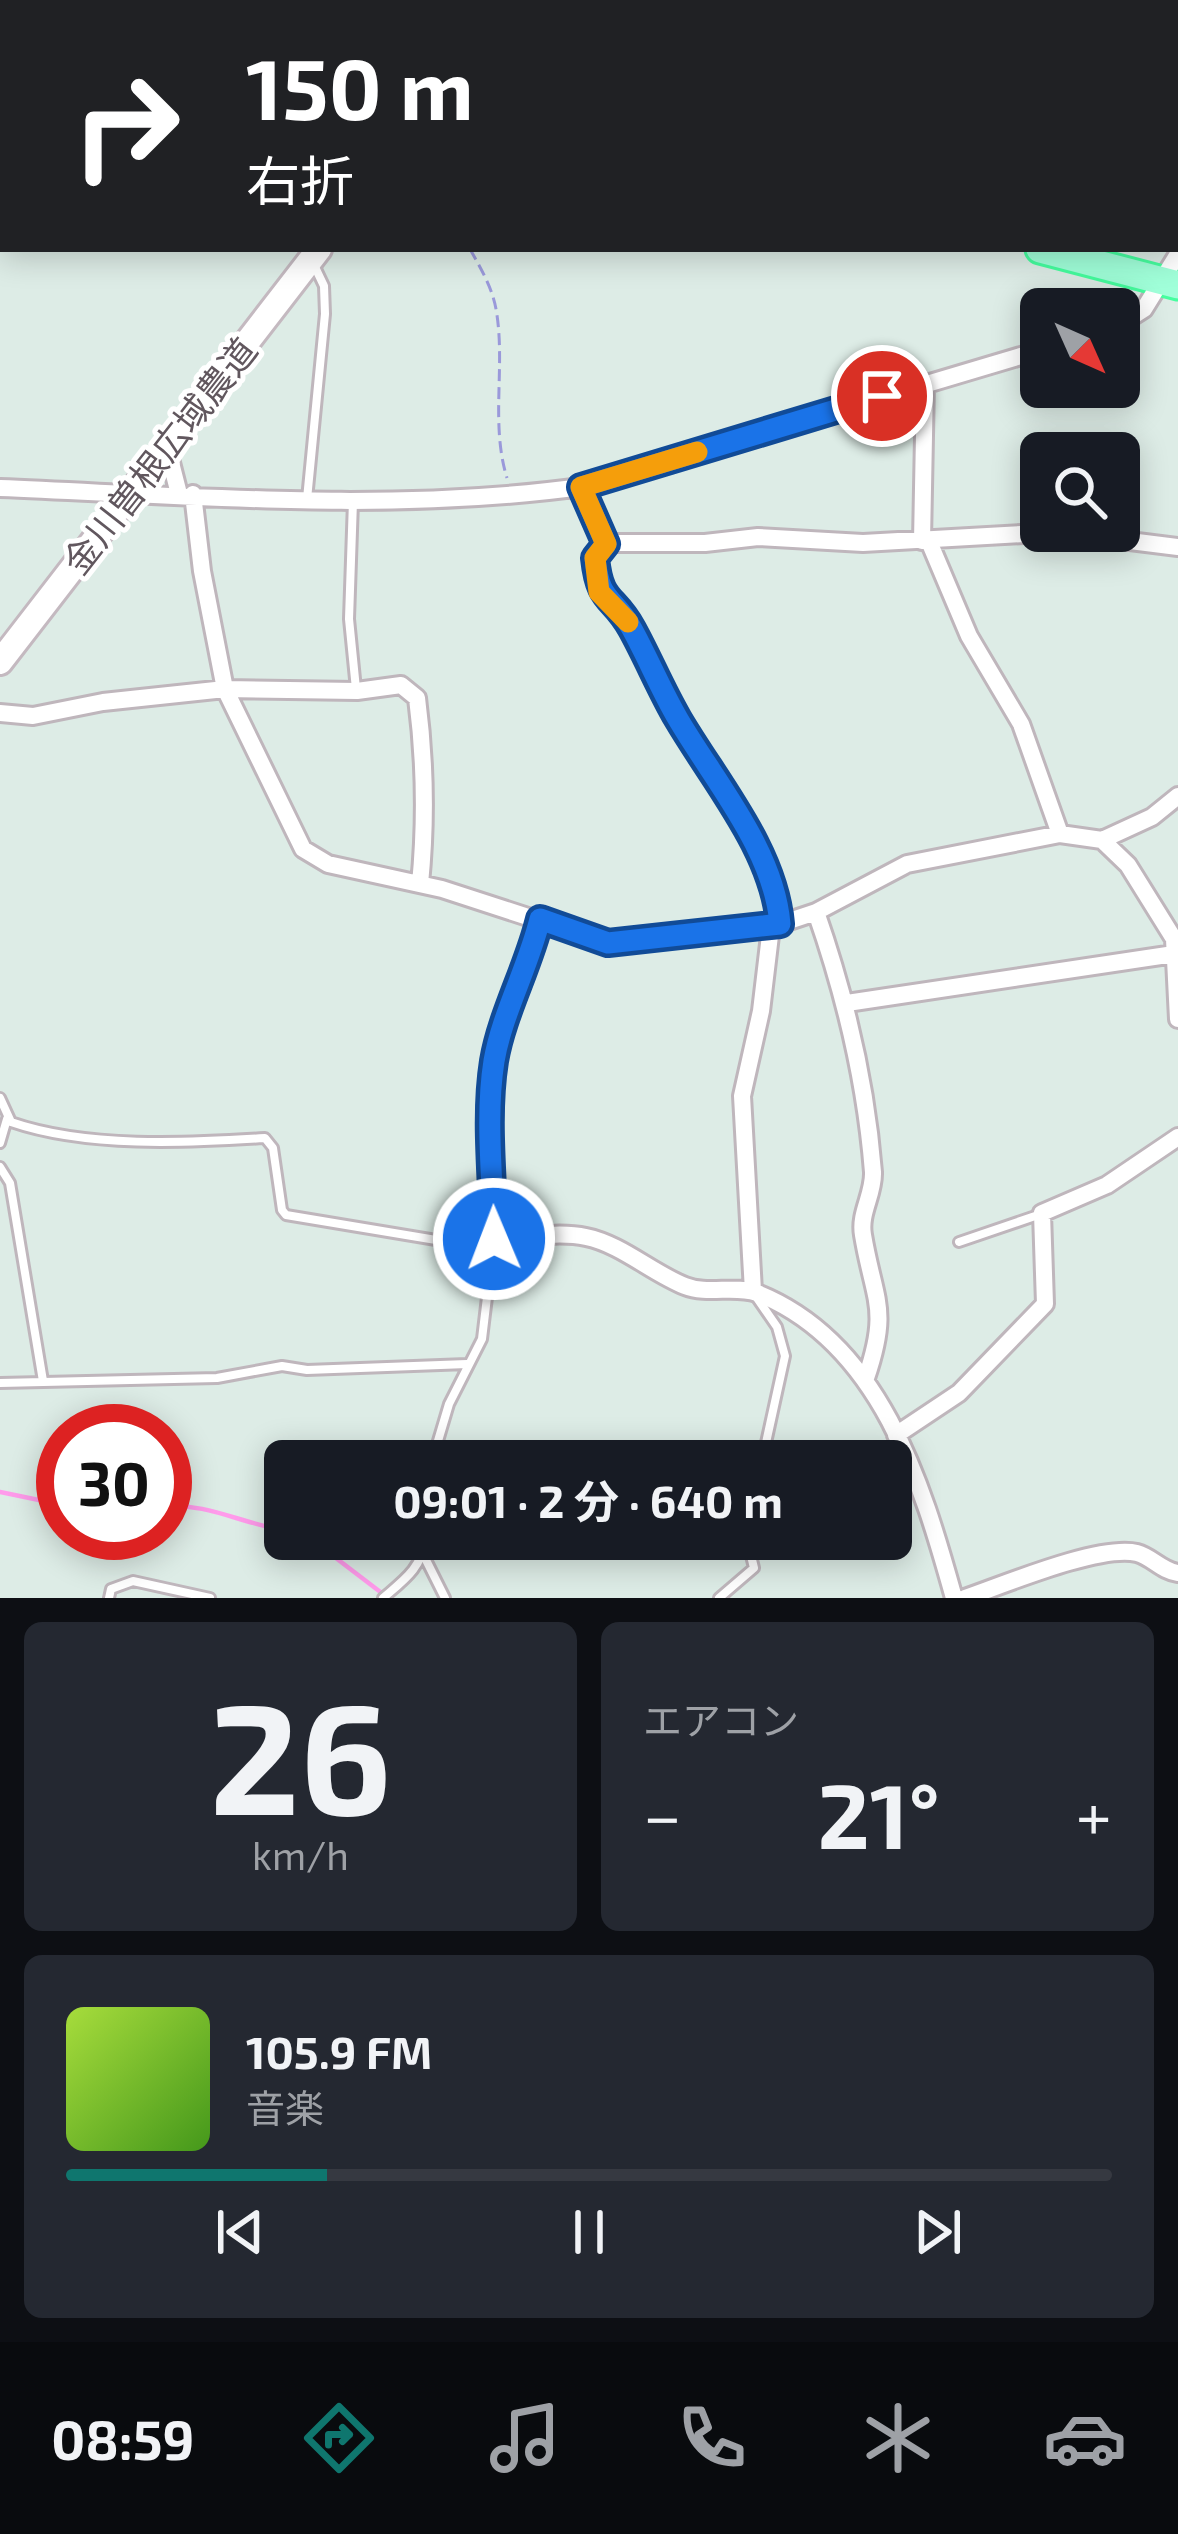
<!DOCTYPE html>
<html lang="ja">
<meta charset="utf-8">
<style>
body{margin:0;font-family:"Exo 2","Noto Sans JP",sans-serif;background:#242831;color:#f1f3f6;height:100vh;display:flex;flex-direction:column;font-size:45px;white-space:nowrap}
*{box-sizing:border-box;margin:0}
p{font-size:39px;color:#9ea1a6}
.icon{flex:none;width:66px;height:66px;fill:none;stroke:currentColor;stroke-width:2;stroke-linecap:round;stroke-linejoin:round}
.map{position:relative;height:1598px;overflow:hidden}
.side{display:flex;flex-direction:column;gap:24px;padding:24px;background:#0d0f14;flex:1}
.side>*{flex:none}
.hud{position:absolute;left:0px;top:0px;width:1179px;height:252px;box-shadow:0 6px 30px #0003;background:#202124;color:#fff;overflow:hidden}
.needle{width:78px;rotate:135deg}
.buttons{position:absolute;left:1020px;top:288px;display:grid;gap:24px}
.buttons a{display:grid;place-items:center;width:120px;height:120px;border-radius:18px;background:#171b24;box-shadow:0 6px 30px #0003;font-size:60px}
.speed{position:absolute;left:36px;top:1404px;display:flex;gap:24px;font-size:60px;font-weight:700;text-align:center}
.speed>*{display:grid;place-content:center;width:156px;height:156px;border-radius:50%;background:#171b24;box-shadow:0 6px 30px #0003;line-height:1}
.speed .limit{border:18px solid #d22;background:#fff;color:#111}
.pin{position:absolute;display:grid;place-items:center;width:102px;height:102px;color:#fff;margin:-51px;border:6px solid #fff;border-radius:50%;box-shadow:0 3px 12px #0007}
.me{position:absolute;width:132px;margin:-66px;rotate:359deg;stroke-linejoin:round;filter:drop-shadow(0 0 9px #0008)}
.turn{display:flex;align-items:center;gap:42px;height:252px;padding:0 48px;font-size:54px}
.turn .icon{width:156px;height:156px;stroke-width:2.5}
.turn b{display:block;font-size:84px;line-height:102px}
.big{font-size:90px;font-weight:700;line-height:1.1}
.side .widget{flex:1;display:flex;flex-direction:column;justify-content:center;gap:18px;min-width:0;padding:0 42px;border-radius:18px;background:#242831}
.side .dial{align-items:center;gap:0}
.dial b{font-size:156px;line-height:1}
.song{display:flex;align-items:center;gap:36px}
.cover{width:144px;height:144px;border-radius:18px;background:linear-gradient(135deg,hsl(80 70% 55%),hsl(100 70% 35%))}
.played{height:12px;border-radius:6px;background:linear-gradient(90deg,#0f766e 25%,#363941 25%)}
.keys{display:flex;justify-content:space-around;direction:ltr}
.heat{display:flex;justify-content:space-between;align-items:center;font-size:66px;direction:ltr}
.side .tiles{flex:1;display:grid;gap:24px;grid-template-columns:1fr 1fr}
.widget:last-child{grid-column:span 2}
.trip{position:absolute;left:264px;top:1440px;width:648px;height:120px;border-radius:18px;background:#171b24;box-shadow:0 6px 30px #0003;font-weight:700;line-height:120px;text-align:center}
.dock{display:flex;height:192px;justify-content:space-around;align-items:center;background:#090b0e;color:#9ea1a6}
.dock .icon{width:84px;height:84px}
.dock .current{color:#0f766e}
.dock b{font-size:54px;color:#f1f3f6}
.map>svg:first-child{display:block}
</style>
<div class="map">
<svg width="1178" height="1598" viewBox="0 0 1178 1598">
<rect width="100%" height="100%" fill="#ddece6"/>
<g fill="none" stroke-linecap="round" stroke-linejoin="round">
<path stroke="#ff9beb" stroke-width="4.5" d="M0,1492l63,13
M165,1507c42,-5 79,18 120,23
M311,1539l72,55"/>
<defs>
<path id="lane" d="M1176,36h2
M307,499l18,-185 -1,-28 -10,-21
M353,501l-4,118 7,70
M605,545l-10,13c5,47 17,36 37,71 16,29 29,61 46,90 37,63 96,131 102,205
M0,1098l11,24c75,26 176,21 254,16l8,10 9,62 4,5 162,27 46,-3 -12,100 -33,65 -17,57
M0,1143l7,-24
M0,1167l10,16 33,198
M959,1242l82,-28
M757,1298l20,29 8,29 -23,105
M0,1383l217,-5 65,-12 25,4 160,-6
M424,1556l21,42
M109,1598l2,-9 22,-8 77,17
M383,1598c21,-18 39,-30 42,-59
M719,1598l35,-30 -7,-29"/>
<path id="street" d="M312,0l2,3
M1119,325l25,-16 34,-55
M167,447l12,47
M581,487l25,56h99l53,-6 105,6 195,-11 120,15
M0,488c193,8 390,25 581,-1l460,-137
M193,494l9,77 23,118 78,160 25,15 114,25 166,54 91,-13 72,-3 45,-15 91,-48 153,-30 42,6 50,-23 26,-21
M928,539l41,97 52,88 39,110
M922,541l3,-158
M0,713l33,3 70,-14 122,-13 132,2 44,-6 16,13c8,62 9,125 3,186
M1102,840l26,25 46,74 4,80
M816,912c29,83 50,171 57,260 1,22 -14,41 -10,63 11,66 27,73 3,143
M540,919c-11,49 -38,94 -46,142 -9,57 -1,120 0,178 29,-1 64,-8 92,-2 35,7 66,36 99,49 22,9 50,-1 72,7 123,49 165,190 197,305
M847,1003l327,-49
M753,1291l-11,-195 19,-85 10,-84
M896,1435l63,-42 86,-89 -3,-91 65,-28 71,-48
M965,1598c38,-13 135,-54 172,-45 15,4 25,18 41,20"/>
<path id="secondary" d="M531,3l3,-3
M0,662l319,-413"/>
<path id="primary" d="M0,83h3
M1040,249l138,36"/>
</defs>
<use href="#lane" stroke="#bfb6bc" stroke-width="14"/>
<use href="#street" stroke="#bfb6bc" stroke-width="22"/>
<use href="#secondary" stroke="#c4b9c0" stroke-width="30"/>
<use href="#primary" stroke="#45fe9f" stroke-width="33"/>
<path stroke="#9a99da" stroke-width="3" stroke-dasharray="12 6" stroke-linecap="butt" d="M470,249c11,20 22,38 26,60 10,56 -6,114 11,169"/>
<use href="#lane" stroke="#fff" stroke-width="8"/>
<use href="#street" stroke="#fff" stroke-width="16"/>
<use href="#secondary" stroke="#fff" stroke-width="24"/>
<use href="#primary" stroke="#a0ffd9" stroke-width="27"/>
</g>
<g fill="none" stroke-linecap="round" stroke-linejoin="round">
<defs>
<path id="route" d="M494,1239c-1,-58 -9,-121 0,-178 8,-47 34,-93 46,-142l68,24 172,-19c-6,-74 -65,-142 -102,-205 -17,-29 -30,-61 -46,-90 -19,-35 -32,-24 -37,-71l11,-14 -25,-57 301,-91"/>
</defs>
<use href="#route" stroke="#114b97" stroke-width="30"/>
<use href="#route" stroke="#1a73e8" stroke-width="21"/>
<path stroke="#f59e0b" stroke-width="21" d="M628,622l-29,-30 -4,-34 11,-14 -25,-57 116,-35"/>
</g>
<g text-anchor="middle" stroke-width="10" stroke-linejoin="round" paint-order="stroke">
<g font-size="36" fill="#61575e" stroke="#fff">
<text transform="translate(160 456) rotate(-52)" y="13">金川曽根広域農道</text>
</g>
</g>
</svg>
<div class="buttons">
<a><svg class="needle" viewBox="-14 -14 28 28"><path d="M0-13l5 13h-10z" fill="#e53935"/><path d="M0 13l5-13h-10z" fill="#9ea1a6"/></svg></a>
<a><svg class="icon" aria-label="search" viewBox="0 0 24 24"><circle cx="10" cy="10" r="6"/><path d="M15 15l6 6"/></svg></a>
</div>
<div class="speed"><div class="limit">30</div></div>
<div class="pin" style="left:882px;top:396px;background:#d93025"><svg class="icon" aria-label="arrive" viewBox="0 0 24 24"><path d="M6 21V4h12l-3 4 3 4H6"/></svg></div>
<svg class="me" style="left:494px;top:1239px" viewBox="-20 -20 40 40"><circle r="17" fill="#1a73e8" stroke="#fff" stroke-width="3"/><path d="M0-11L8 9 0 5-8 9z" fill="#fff"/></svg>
<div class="trip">09:01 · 2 分 · 640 m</div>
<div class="hud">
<div class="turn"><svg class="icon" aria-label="right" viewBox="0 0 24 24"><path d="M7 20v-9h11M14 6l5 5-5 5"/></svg><div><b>150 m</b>右折</div></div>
</div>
</div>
<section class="side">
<div class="tiles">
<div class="widget dial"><b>26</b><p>km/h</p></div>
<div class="widget"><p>エアコン</p>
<div class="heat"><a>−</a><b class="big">21°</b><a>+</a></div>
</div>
<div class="widget">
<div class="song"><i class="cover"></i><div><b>105.9 FM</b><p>音楽</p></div></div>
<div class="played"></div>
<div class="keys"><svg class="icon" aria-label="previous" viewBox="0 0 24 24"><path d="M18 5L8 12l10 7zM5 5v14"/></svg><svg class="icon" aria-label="pause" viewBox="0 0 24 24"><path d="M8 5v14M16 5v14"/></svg><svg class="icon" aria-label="next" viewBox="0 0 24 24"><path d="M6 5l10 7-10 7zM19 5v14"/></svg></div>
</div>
</div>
</section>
<nav class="dock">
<b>08:59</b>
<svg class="icon current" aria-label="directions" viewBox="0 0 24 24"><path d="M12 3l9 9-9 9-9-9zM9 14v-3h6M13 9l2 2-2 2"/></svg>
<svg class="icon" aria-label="music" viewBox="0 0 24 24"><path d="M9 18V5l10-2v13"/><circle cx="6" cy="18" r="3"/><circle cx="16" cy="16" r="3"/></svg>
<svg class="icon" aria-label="phone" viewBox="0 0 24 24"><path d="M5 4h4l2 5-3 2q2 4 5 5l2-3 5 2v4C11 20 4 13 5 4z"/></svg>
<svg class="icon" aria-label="climate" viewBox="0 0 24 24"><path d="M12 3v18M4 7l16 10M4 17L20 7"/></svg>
<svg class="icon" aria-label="car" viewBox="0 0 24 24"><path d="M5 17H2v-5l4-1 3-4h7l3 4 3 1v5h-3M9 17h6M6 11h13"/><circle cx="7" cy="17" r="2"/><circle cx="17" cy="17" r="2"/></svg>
</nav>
